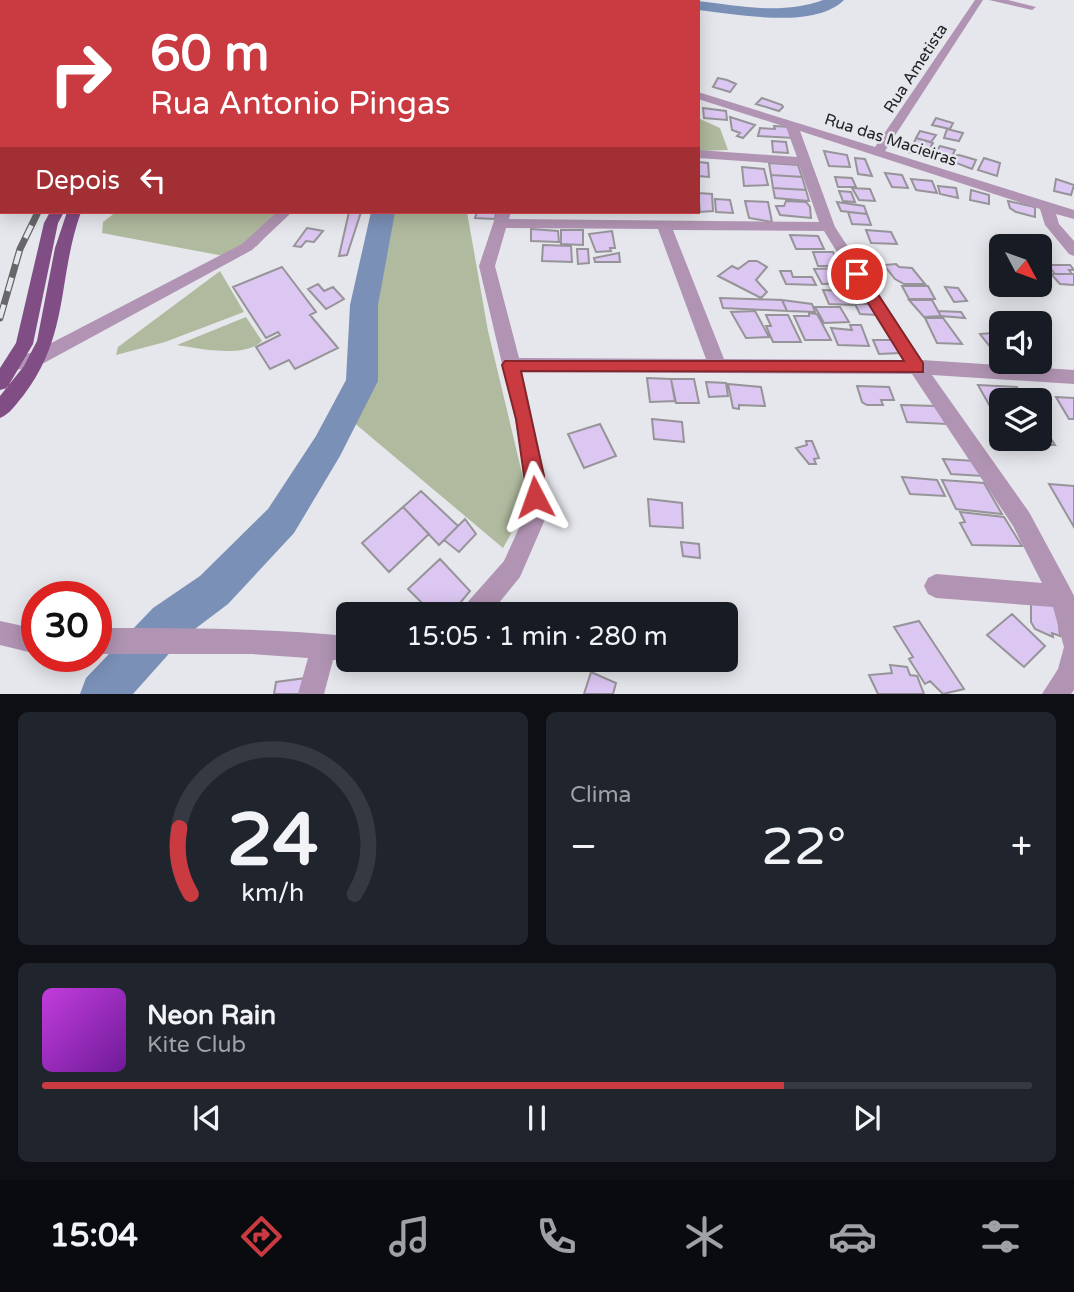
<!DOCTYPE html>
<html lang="pt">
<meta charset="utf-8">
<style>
body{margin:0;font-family:"Varela Round",sans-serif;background:#20242c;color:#f1f3f6;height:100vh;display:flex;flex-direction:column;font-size:26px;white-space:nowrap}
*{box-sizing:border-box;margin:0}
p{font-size:23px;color:#9ea1a6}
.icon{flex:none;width:38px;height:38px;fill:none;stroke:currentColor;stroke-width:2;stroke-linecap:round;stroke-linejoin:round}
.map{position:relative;height:694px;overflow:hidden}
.side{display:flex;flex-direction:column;gap:18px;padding:18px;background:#0d0f14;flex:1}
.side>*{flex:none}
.top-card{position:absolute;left:0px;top:0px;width:700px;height:214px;box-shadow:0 4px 18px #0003;background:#ca3b41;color:#fff;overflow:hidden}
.needle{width:46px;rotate:131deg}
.tools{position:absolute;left:989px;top:234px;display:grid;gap:14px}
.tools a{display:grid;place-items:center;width:63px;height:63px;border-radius:10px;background:#171b24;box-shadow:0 4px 18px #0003;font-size:35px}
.speed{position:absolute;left:21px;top:581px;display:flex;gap:14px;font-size:35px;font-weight:700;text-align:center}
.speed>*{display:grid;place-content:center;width:91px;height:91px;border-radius:50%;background:#171b24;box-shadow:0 4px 18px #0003;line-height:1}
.speed .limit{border:10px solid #d22;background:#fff;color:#111}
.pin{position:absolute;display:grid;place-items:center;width:60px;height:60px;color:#fff;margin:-30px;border:4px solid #fff;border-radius:50%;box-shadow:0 2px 7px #0007}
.me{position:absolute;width:77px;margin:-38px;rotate:356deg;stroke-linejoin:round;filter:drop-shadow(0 0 5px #0008)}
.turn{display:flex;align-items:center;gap:24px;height:147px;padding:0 35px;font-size:32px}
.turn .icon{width:91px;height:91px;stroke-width:2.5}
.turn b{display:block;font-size:49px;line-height:60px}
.then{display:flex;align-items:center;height:66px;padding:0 35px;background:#0003;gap:14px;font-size:26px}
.big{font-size:52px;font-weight:600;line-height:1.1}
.side .tile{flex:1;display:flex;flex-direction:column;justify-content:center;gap:10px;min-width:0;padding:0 24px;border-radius:10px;background:#20242c}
.side .dial{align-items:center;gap:0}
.dial svg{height:182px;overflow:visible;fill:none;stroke:#363941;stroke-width:7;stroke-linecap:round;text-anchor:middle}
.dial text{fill:#f1f3f6;stroke:none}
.song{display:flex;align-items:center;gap:21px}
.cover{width:84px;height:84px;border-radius:10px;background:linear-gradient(135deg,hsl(290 70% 55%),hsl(280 70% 35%))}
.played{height:7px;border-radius:4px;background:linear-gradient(90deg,#ca3b41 75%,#363941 75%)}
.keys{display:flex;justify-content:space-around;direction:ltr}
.heat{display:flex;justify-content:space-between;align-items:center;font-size:38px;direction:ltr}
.side .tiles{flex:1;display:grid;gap:18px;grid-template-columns:1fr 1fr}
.tile:last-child{grid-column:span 2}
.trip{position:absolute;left:336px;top:602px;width:402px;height:70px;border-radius:10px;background:#171b24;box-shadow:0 4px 18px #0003;font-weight:600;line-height:70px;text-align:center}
.dock{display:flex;height:112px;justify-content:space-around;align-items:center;background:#090b0e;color:#9ea1a6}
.dock .icon{width:49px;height:49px}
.dock .on{color:#ca3b41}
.dock b{font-size:32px;color:#f1f3f6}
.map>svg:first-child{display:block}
</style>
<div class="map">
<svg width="1074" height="694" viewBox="0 0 1074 694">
<rect width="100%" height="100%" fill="#e5e7ec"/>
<path fill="#b0ba9e" d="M698,118l22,10 8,22 -30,1z
M116,212h171l-30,34 -28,11 -127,-24 1,-11z
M394,212h73l21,119 38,159 -9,33 -14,25 -151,-127z
M220,271l24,41 -79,30 -49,13 2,-8z
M246,317l16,24c-17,17 -62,8 -85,4z"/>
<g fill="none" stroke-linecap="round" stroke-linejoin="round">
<path fill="#7a90b7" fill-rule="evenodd" d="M485,0h17l-18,2z
M636,0h29l1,2h-29z
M823,0h21c-30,30 -107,14 -146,10v-8h-5l5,-1c42,5 84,14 125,-1z
M371,212h24l-17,93v76l-38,75 -46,77 -66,71 -45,34 -50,56h-53l6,-16 67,-70 47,-32 68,-67 48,-73 30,-56 4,-75z"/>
</g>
<path fill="#dcc7f2" stroke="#969498" stroke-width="2" d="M718,78l9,2 9,4 -6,8 -17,-5z
M762,98l20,7 1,2 -4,4 -23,-7z
M703,108l23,3 1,9 -23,-2z
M730,117l25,8 -12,13 -6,-2 3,-3 -8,-3z
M936,118l17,5 -3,6 -18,-4z
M774,126l17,1 3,11 -36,-2 2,-8 15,1z
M947,129l16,4 -4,8 -15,-3z
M920,131l16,4 -5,7 -15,-4z
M916,138l17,5 -4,7 -16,-5z
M772,141l14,1 2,11 -15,-1z
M913,145l16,5 -4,7 -17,-5z
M940,146l15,4 -6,13 -9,-2 -6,-6z
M824,151l23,4 3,12 -21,-1z
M959,155l17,5 -4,9 -21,-8 3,-5z
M855,158l10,1 7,17 -14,-2z
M984,158l16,5 -3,13 -19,-6z
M698,162l10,1 1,14 -11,-1z
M769,163l29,2 4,12 -31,-2z
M742,167l22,2 4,16 -24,1z
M885,173l17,2 6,13 -16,-1z
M771,175l31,2 4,13 -33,-2z
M835,177l17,1 4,9h-18z
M911,179l21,2 5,12 -21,-3z
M1056,179l18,6 -3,10 -17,-4z
M938,186l18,2 2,10 -18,-4z
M773,188l33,2 3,11 -34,-3z
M852,188l18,1 5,12 -16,-1z
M971,190l18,5v9l-19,-4z
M839,191l12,1 4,10 -12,-1z
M698,193l14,1 1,17 -13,1z
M715,199l15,1 3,13 -17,-1z
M745,201l23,1 4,20 -23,-4z
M786,201l20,1 4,5 1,11 -31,-3 -4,-9h8z
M1008,201l27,6v10l-19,-5 -6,-4z
M837,202l27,4 3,8 -26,-3z
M349,212h12l-14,43 -8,1z
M477,212h19l-1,7 -20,-1z
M848,212l19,2 4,11 -19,-1z
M307,228l16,3 -9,11 -8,-1 -5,6 -7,-1z
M531,229l27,2 1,11 -28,-1z
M561,230h22v15l-22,-1z
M866,230l25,2 6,12 -26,-1z
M612,231l3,17h-5l1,3 -15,1 -7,-18z
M790,235l28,1 6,13h-28z
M543,245l28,1 1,16 -30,-1z
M577,249h11l1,14 -11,1z
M813,252h20l7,14h-22z
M619,253l1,9h-25l-1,-4z
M749,261h8l10,6 -11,13 11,12 -6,6 -43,-22 14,-10 6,3z
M896,264l3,3 13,1 13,16h-21l-9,-5 -11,-14z
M1048,265h22l4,5h-5l3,4h-17z
M282,267l34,45 -6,3 28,33 -43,21 -6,-9 -19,9 -14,-22 24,-12 -2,-3 -12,6 -33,-51z
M842,268l7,15 -27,1 -8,-15z
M780,271h11l2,6h19l4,8 -30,-1z
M1051,274h23v11l-14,-1z
M318,284l6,7 9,-4 11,12 -18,10 -18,-20z
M902,286h26l7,13h-26z
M945,287l13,1 9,13 -13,1z
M823,290l24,1 6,14 -24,-1z
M720,298l62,2 5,11 -64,-3z
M782,300l30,4 3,8 -28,-1z
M909,300h23l9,16 -17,1z
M855,304h16l5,11 -16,-1z
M815,307h25l9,15 -25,1z
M755,311l14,26 -23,1 -15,-26z
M938,311l23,1 4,6 -24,-2z
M809,313l8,1 14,26h-26l-11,-24h15z
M766,315h22l13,27h-28l-7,-16h5z
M925,318h18l19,26 -25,-1z
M850,325h11l8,21 -31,-1 -7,-17 21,2z
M992,333l9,13v8h-5l-16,-20z
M873,340h21l6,13 -21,1z
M647,378l24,1 4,22 -25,1z
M671,379h23l5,24h-23z
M706,382l20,1 2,13 -19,1z
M728,384l33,3 4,19 -26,-1v4l-6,-1z
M978,385l39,2 7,14h-23v8l-10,-1z
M857,386l32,1 5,13h-13l2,5h-16l-5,-3z
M1056,397l18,1v21h-5z
M901,405l36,1 9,18 -39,-2z
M652,419l30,3 2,20 -30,-3z
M1040,422l15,23h-24l-4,-6h13z
M600,424l16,32 -32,12 -16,-34z
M806,441h6l7,17 -5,1 2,5h-7l-13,-16 11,-3z
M943,459l32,2 7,15 -31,-2z
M902,477l35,3 8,16 -35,-2z
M942,480l42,3 18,31 -46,-5z
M1049,484l25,2v41z
M421,491l37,35 -19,19 -36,-38z
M648,499l34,4 1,25 -33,-2z
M403,507l26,27 -40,38 -27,-29z
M960,512l44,5 18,29 -50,-1 -12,-22 5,-1z
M465,519l11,15 -17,18 -15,-12z
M681,542l18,2 1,14 -17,-2z
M440,559l30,32 -19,23h-18l-25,-25z
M1031,598l26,9 3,29 -8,-3 1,4 -18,-8 -4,-7z
M1012,614l33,32 -21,21 -37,-32z
M919,621l45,68 -21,5 -13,-13 -5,3 -16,-25 4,-2 -19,-30z
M570,660h38l-1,8z
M890,665l17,2 3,8 7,1 7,18h-46l-9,-19 23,-2z
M591,672l25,11 -3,11h-29z
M306,678l-3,16h-29l2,-12z"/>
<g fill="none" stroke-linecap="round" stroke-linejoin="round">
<path fill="#b194b3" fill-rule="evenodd" d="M0,0h19l-19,4z
M81,0h9l-10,2z
M177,0h11l-12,2z
M281,0h9l-10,2z
M449,0h14l-15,2z
M663,0h9l-10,2z
M975,0h8l-98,151 189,59v9l-18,-5 3,10 15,17v15l-5,-2 -24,-29 -5,-16 -240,-78 35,96 87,133 152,10v14l-142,-9 97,137 41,76 4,8v94l-3,4h-29l16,-25 6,-22 -11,-40 -117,-9 -8,-4 -4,-8 4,-8 8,-4 106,9 -29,-57 -101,-152 -390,-2 23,104 1,41 -26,60 -30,37h-28l3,-9 39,-44 20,-44 1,-41 -10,-57 -36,-153 18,-54h14l-2,7 310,3 -20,-57 -101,-7v-8l99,7 -11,-30 -88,-28v-7l177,55zM506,228l152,1 48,130 -187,-1 -24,-92zM673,230l151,1 79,129 -179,-1z
M989,0h19l28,7 -4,3z
M0,52h2l-2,7z
M0,90h2l-2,7z
M0,184h2l-2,9z
M277,212h15l-40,38 -208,113 -31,8 -6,-2 -3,-5 3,-5 27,-7 208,-108z
M0,621l37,8v25l-37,-9z
M96,628c85,0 169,0 252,8v24h4h-19l-9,34h-26l10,-36 -56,-4h-156z"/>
<path fill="#814d85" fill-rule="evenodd" d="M330,0h9l-10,2z
M50,212h14l-6,11 -25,121 -26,44 -7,2v-22l16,-25 28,-120z
M67,212h14c-24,67 -11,123 -58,184 -7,8 -13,18 -23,22v-22l24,-30 13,-25 18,-93z"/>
<defs>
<path id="rail-far1" d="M318,2l2,-2"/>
<path id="rail" d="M0,318l20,-69 18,-37"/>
</defs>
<use href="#rail-far1" stroke="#67676a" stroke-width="4.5"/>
<use href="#rail" stroke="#67676a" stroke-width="7"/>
<use href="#rail-far1" stroke="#e5e7ec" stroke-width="2.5" stroke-dasharray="9" stroke-linecap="butt"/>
<use href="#rail" stroke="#e5e7ec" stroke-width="4.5" stroke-dasharray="14" stroke-linecap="butt"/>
</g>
<path fill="#ca3b41" stroke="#83262a" stroke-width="2" d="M857,269l5,1 61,93v9l-402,-1 23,105 -2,27 -7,3 -7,-3 -12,-84 -14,-54 3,-4h399l-54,-87z"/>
<g text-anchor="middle" stroke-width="5" stroke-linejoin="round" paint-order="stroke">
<g font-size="16" fill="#232325" stroke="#e5e7ec">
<text transform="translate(915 68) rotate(-57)" y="6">Rua Ametista</text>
<text transform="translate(891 139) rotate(18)" y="6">Rua das Macieiras</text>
</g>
</g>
</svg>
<div class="tools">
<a><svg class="needle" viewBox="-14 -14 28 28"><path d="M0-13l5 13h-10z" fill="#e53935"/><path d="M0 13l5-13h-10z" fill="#9ea1a6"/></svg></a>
<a><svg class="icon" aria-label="sound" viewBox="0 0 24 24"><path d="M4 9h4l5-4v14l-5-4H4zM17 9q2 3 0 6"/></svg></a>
<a><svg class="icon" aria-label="layers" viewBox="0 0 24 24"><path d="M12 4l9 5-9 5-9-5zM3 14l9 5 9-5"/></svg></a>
</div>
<div class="speed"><div class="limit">30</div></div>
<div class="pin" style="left:857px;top:274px;background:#d93025"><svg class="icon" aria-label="arrive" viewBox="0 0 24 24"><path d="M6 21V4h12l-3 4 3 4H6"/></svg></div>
<svg class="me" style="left:535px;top:497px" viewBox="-20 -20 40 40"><path d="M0-17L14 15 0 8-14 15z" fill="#ca3b41" stroke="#fff" stroke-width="4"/></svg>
<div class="trip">15:05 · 1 min · 280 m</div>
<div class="top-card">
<div class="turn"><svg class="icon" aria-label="right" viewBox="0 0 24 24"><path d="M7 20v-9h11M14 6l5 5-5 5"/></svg><div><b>60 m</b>Rua Antonio Pingas</div></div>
<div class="then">Depois<svg class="icon" aria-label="left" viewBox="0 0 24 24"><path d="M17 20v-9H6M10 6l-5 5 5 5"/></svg></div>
</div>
</div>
<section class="side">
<div class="tiles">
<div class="tile dial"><svg viewBox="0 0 100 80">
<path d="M14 69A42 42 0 1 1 86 69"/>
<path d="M14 69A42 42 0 0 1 9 40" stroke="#ca3b41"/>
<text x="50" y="56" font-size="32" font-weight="700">24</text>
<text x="50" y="72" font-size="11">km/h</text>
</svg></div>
<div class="tile"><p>Clima</p>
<div class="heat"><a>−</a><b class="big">22°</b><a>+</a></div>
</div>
<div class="tile">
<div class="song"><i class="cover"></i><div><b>Neon Rain</b><p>Kite Club</p></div></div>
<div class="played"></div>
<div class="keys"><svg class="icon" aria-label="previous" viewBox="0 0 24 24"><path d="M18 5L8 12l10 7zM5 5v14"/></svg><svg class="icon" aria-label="pause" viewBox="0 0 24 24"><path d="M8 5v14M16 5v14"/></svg><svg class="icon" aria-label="next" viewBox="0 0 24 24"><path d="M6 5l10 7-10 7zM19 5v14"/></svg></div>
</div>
</div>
</section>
<nav class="dock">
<b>15:04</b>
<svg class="icon on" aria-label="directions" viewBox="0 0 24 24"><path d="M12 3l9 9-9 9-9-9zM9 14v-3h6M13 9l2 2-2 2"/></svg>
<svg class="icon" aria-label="music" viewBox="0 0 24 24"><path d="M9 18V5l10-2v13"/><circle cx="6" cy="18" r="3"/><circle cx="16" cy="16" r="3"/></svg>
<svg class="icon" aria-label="phone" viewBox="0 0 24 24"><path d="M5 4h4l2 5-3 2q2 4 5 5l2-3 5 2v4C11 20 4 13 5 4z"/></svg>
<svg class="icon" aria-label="climate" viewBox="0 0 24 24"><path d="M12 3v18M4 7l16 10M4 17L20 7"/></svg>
<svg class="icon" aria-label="car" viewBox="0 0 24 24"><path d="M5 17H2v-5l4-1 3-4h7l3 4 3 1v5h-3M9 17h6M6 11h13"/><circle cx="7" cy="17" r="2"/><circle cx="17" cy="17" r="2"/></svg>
<svg class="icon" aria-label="filters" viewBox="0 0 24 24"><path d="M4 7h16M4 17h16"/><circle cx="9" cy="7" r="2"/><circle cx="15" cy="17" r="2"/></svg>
</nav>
